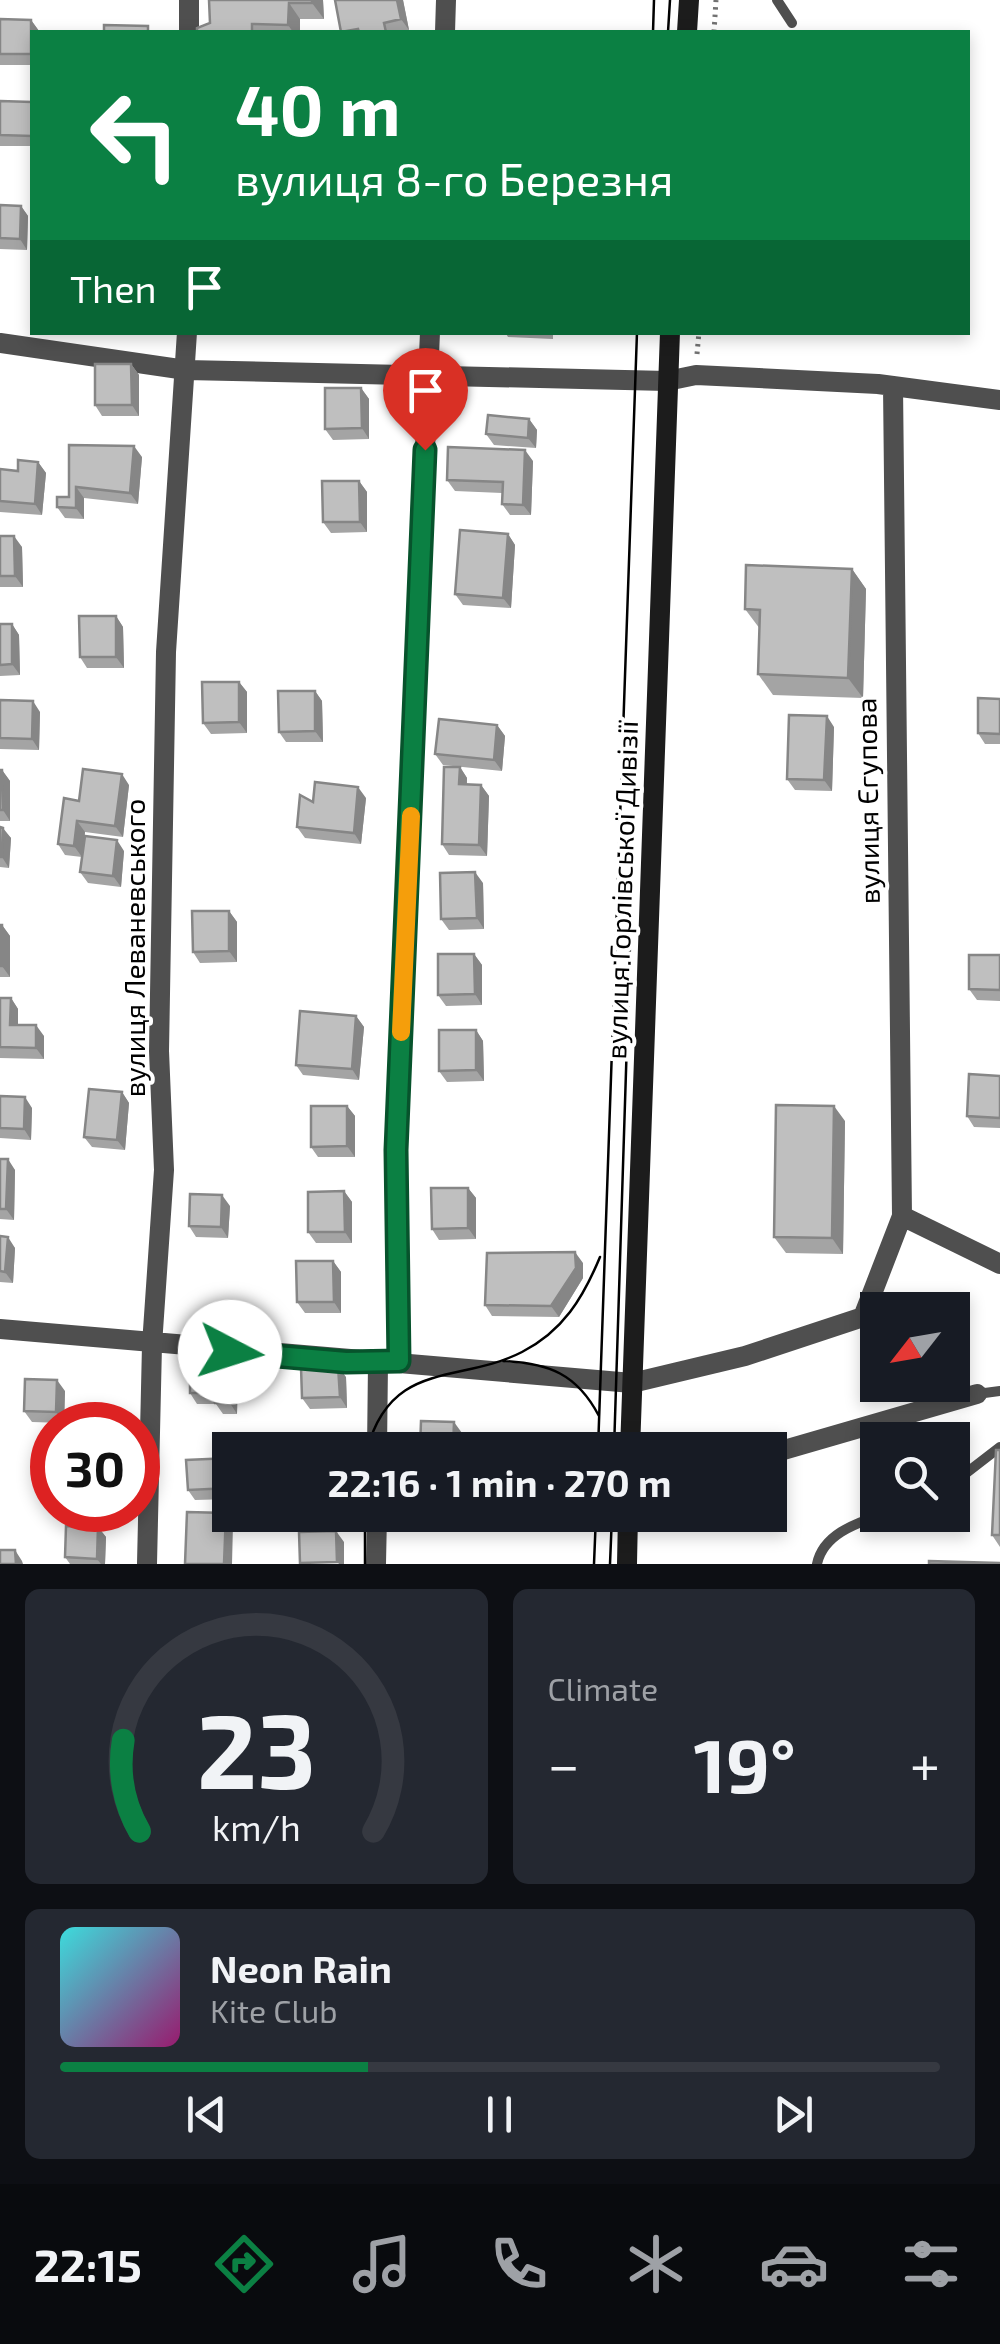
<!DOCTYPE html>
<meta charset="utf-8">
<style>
body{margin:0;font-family:"Exo 2",sans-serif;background:#242831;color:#f1f3f6;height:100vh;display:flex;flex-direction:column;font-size:38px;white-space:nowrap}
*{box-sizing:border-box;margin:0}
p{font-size:32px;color:#9ea1a6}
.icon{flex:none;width:55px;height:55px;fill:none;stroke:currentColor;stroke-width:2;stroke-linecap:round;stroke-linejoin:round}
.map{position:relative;height:1564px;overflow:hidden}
.details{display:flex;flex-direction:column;gap:25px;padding:25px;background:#0d0f14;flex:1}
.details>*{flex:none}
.hud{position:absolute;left:30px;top:30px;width:940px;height:305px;border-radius:0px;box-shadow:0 5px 15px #0003;background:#0b8043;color:#fff;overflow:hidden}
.needle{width:65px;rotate:239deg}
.tools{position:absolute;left:860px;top:1292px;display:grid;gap:20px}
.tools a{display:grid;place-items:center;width:110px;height:110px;border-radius:0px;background:#171b24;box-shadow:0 5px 15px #0003;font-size:50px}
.speed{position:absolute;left:30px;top:1402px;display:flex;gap:20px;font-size:50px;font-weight:700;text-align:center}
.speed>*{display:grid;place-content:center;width:130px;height:130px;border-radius:50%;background:#171b24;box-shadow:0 5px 15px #0003;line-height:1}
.speed .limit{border:15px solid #d22;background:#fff;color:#111}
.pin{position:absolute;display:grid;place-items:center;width:85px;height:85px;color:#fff;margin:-102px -42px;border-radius:50% 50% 50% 0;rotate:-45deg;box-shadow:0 0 10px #0007}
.pin .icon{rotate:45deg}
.me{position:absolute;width:110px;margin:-55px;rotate:95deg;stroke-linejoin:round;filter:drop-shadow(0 0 8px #0008)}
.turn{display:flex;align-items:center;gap:35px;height:210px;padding:0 40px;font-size:45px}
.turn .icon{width:130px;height:130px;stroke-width:2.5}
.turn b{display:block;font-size:70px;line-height:85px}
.then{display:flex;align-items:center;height:95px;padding:0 40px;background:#0003;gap:20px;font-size:38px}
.big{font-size:75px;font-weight:700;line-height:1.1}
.details .tile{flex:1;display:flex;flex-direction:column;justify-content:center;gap:15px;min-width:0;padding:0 35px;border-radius:15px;background:#242831}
.details .dial{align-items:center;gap:0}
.dial svg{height:260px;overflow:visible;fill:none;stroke:#363941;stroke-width:7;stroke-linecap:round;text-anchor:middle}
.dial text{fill:#f1f3f6;stroke:none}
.song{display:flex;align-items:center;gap:30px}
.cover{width:120px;height:120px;border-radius:15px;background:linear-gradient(135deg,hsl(180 70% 55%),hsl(320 70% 35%))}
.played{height:10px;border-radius:5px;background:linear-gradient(90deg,#0b8043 35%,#363941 35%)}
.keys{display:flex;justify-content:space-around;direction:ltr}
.heat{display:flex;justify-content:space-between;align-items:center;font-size:55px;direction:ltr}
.details .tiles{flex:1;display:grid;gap:25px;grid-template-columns:1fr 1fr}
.tile:last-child{grid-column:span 2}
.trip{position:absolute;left:212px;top:1432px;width:575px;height:100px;border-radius:0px;background:#171b24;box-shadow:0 5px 15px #0003;font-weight:700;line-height:100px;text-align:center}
.dock{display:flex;height:160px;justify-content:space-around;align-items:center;background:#090b0e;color:#9ea1a6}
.dock .icon{width:70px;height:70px}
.dock .current{color:#0b8043}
.dock b{font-size:45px;color:#f1f3f6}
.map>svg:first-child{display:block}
</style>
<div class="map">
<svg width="1000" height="1564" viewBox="0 0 1000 1564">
<rect width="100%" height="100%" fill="#fff"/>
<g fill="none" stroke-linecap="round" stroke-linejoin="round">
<path stroke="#717171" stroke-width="5" stroke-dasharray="2.5 5" stroke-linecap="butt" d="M714,32l2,-32
M697,354l2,-22"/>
<path stroke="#4f4f4f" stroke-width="10" d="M777,0l15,23
M977,1394l23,-3
M952,1484l48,-37
M817,1564c6,-29 37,-40 63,-49"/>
<path stroke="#4f4f4f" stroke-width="20" d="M189,32v-32
M445,32l1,-32
M0,343l186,27 481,11 29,-6 182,9 122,16
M893,386l9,830
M0,1329l632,54 113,-27 118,-39 39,-101 98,48
M399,1361l-4,-211 35,-818
M377,1450l1,-87
M770,1454l207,-60
M147,1564l5,-219 12,-175 -5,-119 7,-399 21,-320
M376,1564l1,-49"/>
<path stroke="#1c1c1c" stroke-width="20" d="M687,32l2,-32
M630,1450l40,-1118
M627,1564l1,-49"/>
<path stroke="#000" stroke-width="2.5" d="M653,32l1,-32
M668,32l2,-32
M503,1361c46,2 74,13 96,55
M367,1450c24,-91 93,-66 155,-98 41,-21 61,-54 78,-95
M598,1450l39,-1118
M614,1450l16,-505
M365,1564v-49
M594,1564l2,-49
M610,1564l2,-49"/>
</g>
<path fill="#a4a4a4" d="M209,0h114l1,19h-24v13h-103l13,-9z
M403,0l6,30 -12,2h-55z
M0,19l31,1 8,11v1h-7v33h-32z
M0,101l32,1v44h-32z
M0,205l21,1 7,10 -1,34 -27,-1z
M505,332h48v7l-45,-2z
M131,364l8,11v41h-37l-7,-11z
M361,388l8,11v40l-36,1 -8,-11z
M529,419l8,11 -1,18 -42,-3 -8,-11z
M69,445l73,12 -4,47 -54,-6v21l-19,-1 -8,-11 12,-10z
M533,461l-2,54h-21l-8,-11v-11l-47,-2 -8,-11z
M38,462l8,11 -4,42 -42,-3v-43l18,2z
M359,481l8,11v40l-36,1 -8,-11z
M508,534l7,11 -4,63 -48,-3 -8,-11z
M0,536l22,11 1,40h-23z
M852,569l14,20 -3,109 -90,-3 -15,-21 2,-45 -15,-20z
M116,616l7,11 1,41h-37l-7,-11z
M0,624h12l7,11 1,40 -20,1z
M239,682l8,10v41l-36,1 -8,-11z
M315,691l7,10 1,41h-37l-7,-10z
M1000,699v45h-15l-7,-11z
M0,700l40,12 -1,38 -39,-1z
M497,725l8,11 -3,35 -59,-6 -8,-11z
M834,727l-2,64 -37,-1 -8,-11z
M460,767l7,11v6l14,1 8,11 -2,60 -38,-1 -7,-11z
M0,770h2l8,11v40h-10z
M129,785l-6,52 -38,-5 -3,25 -17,-2 -7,-11 21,-43z
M366,798l-5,46 -56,-6 -8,-11 16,-25z
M0,827l11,11 -2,30 -9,-1z
M124,851l-3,36 -33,-4 -8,-11z
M483,883l1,46 -35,1 -8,-11z
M229,911l8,11v40l-37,1 -7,-11z
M0,925h2l8,11v41h-10z
M474,954l8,11v40l-36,1 -8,-11z
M1000,955v46l-23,-1 -8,-11z
M0,998h11l7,11v16l26,11v23l-44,-1z
M356,1016l8,11 -5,53 -56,-5 -7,-10z
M476,1030l7,11 1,40 -37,1 -8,-11z
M1000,1076v52l-26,-1 -7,-11z
M122,1092l7,11 -4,47 -33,-3 -8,-10z
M0,1096l32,12 -1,32 -31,-2z
M347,1106l8,10v41h-37l-7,-10z
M845,1121l-2,133 -57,-1 -12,-16z
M0,1159l15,11 -1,50 -14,-1z
M468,1188l8,10v41l-37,1 -7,-11z
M344,1191l8,11v41h-36l-8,-11z
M230,1206l-2,32 -32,-1 -7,-11z
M0,1236l15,12 -2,35 -13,-1z
M333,1261l8,11v41h-36l-8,-11z
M583,1263v15l-24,39 -67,-1 -7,-11z
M230,1357l8,11 -1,46h-14l-7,-10h-19l-7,-11z
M346,1377l1,31 -37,1 -8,-11z
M65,1391l-1,32 -32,-1 -8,-11z
M1000,1450v97l-8,-12z
M230,1458v41l-35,1 -7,-10z
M98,1527l8,10 -1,27h-35l-5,-7z"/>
<path fill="#868686" d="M312,0h11l1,19 -12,-16z
M397,0h6l6,30 -8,-11z
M289,3l11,16v13h-7l-5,-7z
M31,20l8,11v1h-7v25l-1,-3z
M21,206l7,10 -1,34 -7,-11z
M131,364l8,11v41l-7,-11z
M361,388l8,11v40l-7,-11z
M529,419l8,11 -1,18 -8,-10z
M134,446l8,11 -4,47 -8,-11z
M525,450l8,11 -2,54 -8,-10z
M38,462l8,11 -4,42 -7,-11z
M359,481l8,11v40l-7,-10z
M76,487l8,11v21l-8,-11z
M508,534l7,11 -4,63 -8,-10z
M14,536l8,11 1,40 -8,-11z
M852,569l14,20 -3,109 -15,-20z
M116,616l7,11 1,41 -8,-11z
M12,624l7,11 1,40 -8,-11z
M239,682l8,10v41l-8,-11z
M315,691l7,10 1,41 -8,-11z
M33,701l7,11 -1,38 -7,-11z
M827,716l7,11 -2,64 -8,-11z
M497,725l8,11 -3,35 -8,-11z
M460,767l7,11 -1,17 -7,-11z
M2,770l8,11v40l-7,-11z
M122,774l7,11 -6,52 -8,-11z
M481,785l8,11 -2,60 -8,-11z
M358,787l8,11 -5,46 -7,-11z
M77,821l8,11 -3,25 -8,-11z
M3,828l8,10 -2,30 -7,-11z
M117,840l7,11 -3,36 -8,-11z
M475,872l8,11 1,46 -7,-11z
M229,911l8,11v40l-8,-11z
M2,925l8,11v41l-8,-11z
M474,954l8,11v40l-7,-11z
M11,998l7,11v27l-8,-11z
M356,1016l8,11 -5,53 -7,-11z
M36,1025l8,11v23l-8,-11z
M476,1030l7,11 1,40 -8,-11z
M122,1092l7,11 -4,47 -8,-10z
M25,1097l7,11 -1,32 -7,-11z
M347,1106l8,10v41l-8,-11z
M834,1106l11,15 -2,133 -11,-16z
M8,1159l7,11 -1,50 -8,-11z
M468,1188l8,10v41l-8,-11z
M344,1191l8,11v41l-7,-11z
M222,1195l8,11 -2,32 -7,-11z
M8,1237l7,11 -2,35 -8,-11z
M575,1252l8,11v15l-24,39 -8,-11z
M333,1261l8,11v41l-7,-11z
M230,1357l8,11 -1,46 -7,-11z
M338,1366l8,11 1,31 -7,-11z
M57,1380l8,11 -1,32 -8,-11z
M454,1422l8,11 -1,17h-8z
M226,1513l7,11 -1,40h-8z
M98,1527l8,10 -1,27h-4l-4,-5z
M336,1531l8,11v22h-5l-2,-2z
M15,1550l7,11 1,3h-7z"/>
<path fill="#bfbfbf" stroke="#868686" stroke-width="2.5" d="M209,0h103v3h-23l-1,22 -36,-1v8h-55v-4l13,-5z
M335,0h62l4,19 -17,4 2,9h-27l-1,-3 -17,3z
M0,19l31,1v34h-31z
M104,25l44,1v6h-44z
M0,101l32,1v34l-32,-1z
M0,205l21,1 -1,33 -20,-1z
M95,364h36l1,41h-37z
M325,388h36l1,40 -37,1z
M488,415l41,4 -1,19 -42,-4z
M69,445l65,1 -4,47 -54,-6v21l-19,-1v-10h12z
M448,447l77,3 -2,55 -21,-1 1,-22 -56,-2z
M18,460l20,2 -3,42 -35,-3v-32l18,2z
M322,481h37l1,41h-37z
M460,530l48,4 -5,64 -48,-4z
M0,536h14l1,40h-15z
M746,565l106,4 -4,109 -90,-4 2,-64 -15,-1z
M79,616h37v41h-36z
M0,624h12v40l-12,1z
M202,682h37v40l-36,1z
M278,691h37v40l-36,1z
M978,698l22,1v35l-22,-1z
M0,700l33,1 -1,38 -32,-1z
M789,715l38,1 -3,64 -37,-1z
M439,719l58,6 -3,35 -59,-6z
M444,767h16l-1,17 22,1 -2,60 -37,-1z
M83,769l39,5 -7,52 -38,-5 -3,25 -16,-2 6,-46 15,3z
M0,770h2l1,40h-3z
M315,782l43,5 -4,46 -57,-6 3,-32 13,7z
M0,827l3,1 -1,29h-2z
M85,836l32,4 -4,36 -33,-4z
M475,872l2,46 -36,1 -1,-46z
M192,911h37v40l-36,1z
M0,925h2v41h-2z
M438,954h36l1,40 -37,1z
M969,955h31v35l-31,-1z
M0,998h11l-1,27h26v23l-36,-1z
M300,1011l56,5 -4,53 -56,-4z
M439,1030h37v40l-37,1z
M969,1074l31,2v42l-33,-2z
M89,1089l33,3 -5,48 -33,-3z
M0,1096l25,1 -1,32 -24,-1z
M776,1105l58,1 -2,132 -58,-1z
M311,1106h36v40l-36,1z
M0,1159h8l-2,50h-6z
M431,1188h37v40l-36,1z
M344,1191l1,41h-37v-40z
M190,1194l32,1 -1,32 -32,-1z
M0,1236l8,1 -3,35 -5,-1z
M575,1252l1,16 -25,38 -66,-1 2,-52z
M296,1261h37l1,41h-37z
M190,1356l40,1v46h-15l-3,-10h-22z
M338,1366l2,31 -38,1 -1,-31z
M25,1379l32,1 -1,32 -32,-1z
M421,1421l33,1 -1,28h-33z
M996,1450h4v85h-8z
M230,1458v30l-42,2 -2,-30z
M187,1512l39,1 -2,51h-39z
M66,1526l32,1 -1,32 -32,-2z
M336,1531l1,31 -37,1 -1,-31z
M0,1550h15l1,14h-16z
M929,1561l71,2v1h-71z"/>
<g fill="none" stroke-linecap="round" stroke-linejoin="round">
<defs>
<path id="route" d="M230,1352l116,10 53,-1 -3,-211 29,-700"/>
</defs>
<use href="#route" stroke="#07532c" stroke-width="25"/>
<use href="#route" stroke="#0b8043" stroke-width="18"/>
<path stroke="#f59e0b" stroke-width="18" d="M401,1032l10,-216"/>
</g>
<g text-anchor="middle" stroke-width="8" stroke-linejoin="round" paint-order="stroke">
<g font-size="28" fill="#000" stroke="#fff">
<text transform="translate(868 801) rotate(-91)" y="10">вулиця Єгупова</text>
<text transform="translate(622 890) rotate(-88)" y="10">вулиця Горлівської Дивізії</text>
<text transform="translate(135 948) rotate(-90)" y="10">вулиця Леваневського</text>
</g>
</g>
</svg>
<div class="tools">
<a><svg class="needle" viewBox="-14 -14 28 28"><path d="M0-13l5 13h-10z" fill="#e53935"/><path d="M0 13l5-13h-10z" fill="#9ea1a6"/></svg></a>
<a><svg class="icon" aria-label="search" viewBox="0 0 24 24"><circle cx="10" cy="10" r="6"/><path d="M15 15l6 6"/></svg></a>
</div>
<div class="speed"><div class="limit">30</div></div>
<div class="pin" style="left:425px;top:450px;background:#d93025"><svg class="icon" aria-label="arrive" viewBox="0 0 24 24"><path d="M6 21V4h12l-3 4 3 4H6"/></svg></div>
<svg class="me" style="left:230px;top:1352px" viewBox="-20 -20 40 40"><circle r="19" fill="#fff"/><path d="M0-13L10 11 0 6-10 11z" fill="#0b8043"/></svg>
<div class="trip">22:16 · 1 min · 270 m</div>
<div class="hud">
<div class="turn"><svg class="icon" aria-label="left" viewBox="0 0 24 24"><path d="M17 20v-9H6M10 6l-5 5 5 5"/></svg><div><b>40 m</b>вулиця 8-го Березня</div></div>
<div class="then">Then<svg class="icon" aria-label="arrive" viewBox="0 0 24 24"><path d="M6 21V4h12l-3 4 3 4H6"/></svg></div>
</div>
</div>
<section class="details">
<div class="tiles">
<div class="tile dial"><svg viewBox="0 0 100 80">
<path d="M14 69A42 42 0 1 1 86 69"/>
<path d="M14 69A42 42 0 0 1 9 41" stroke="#0b8043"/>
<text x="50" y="56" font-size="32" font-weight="700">23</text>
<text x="50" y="72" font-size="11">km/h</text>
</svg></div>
<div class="tile"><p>Climate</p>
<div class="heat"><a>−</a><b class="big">19°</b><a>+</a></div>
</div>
<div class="tile">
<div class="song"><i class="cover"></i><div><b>Neon Rain</b><p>Kite Club</p></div></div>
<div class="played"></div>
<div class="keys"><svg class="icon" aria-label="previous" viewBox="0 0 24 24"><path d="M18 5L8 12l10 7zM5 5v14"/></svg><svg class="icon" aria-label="pause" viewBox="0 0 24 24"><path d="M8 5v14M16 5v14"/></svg><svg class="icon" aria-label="next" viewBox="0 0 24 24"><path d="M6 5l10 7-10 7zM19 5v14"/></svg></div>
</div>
</div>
</section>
<nav class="dock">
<b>22:15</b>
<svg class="icon current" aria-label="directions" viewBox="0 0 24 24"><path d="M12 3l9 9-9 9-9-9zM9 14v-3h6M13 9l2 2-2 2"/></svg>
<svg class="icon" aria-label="music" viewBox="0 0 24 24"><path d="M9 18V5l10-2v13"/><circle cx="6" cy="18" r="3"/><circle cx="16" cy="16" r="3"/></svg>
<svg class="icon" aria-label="phone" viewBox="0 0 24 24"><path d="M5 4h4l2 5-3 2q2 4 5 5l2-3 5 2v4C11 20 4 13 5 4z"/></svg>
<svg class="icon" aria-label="climate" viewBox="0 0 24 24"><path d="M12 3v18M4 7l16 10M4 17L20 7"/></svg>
<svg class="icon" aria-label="car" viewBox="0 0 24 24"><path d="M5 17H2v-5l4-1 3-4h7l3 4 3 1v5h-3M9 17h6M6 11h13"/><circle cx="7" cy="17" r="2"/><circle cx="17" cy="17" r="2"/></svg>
<svg class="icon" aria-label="filters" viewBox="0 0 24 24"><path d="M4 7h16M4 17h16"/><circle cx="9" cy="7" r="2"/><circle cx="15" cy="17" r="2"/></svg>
</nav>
